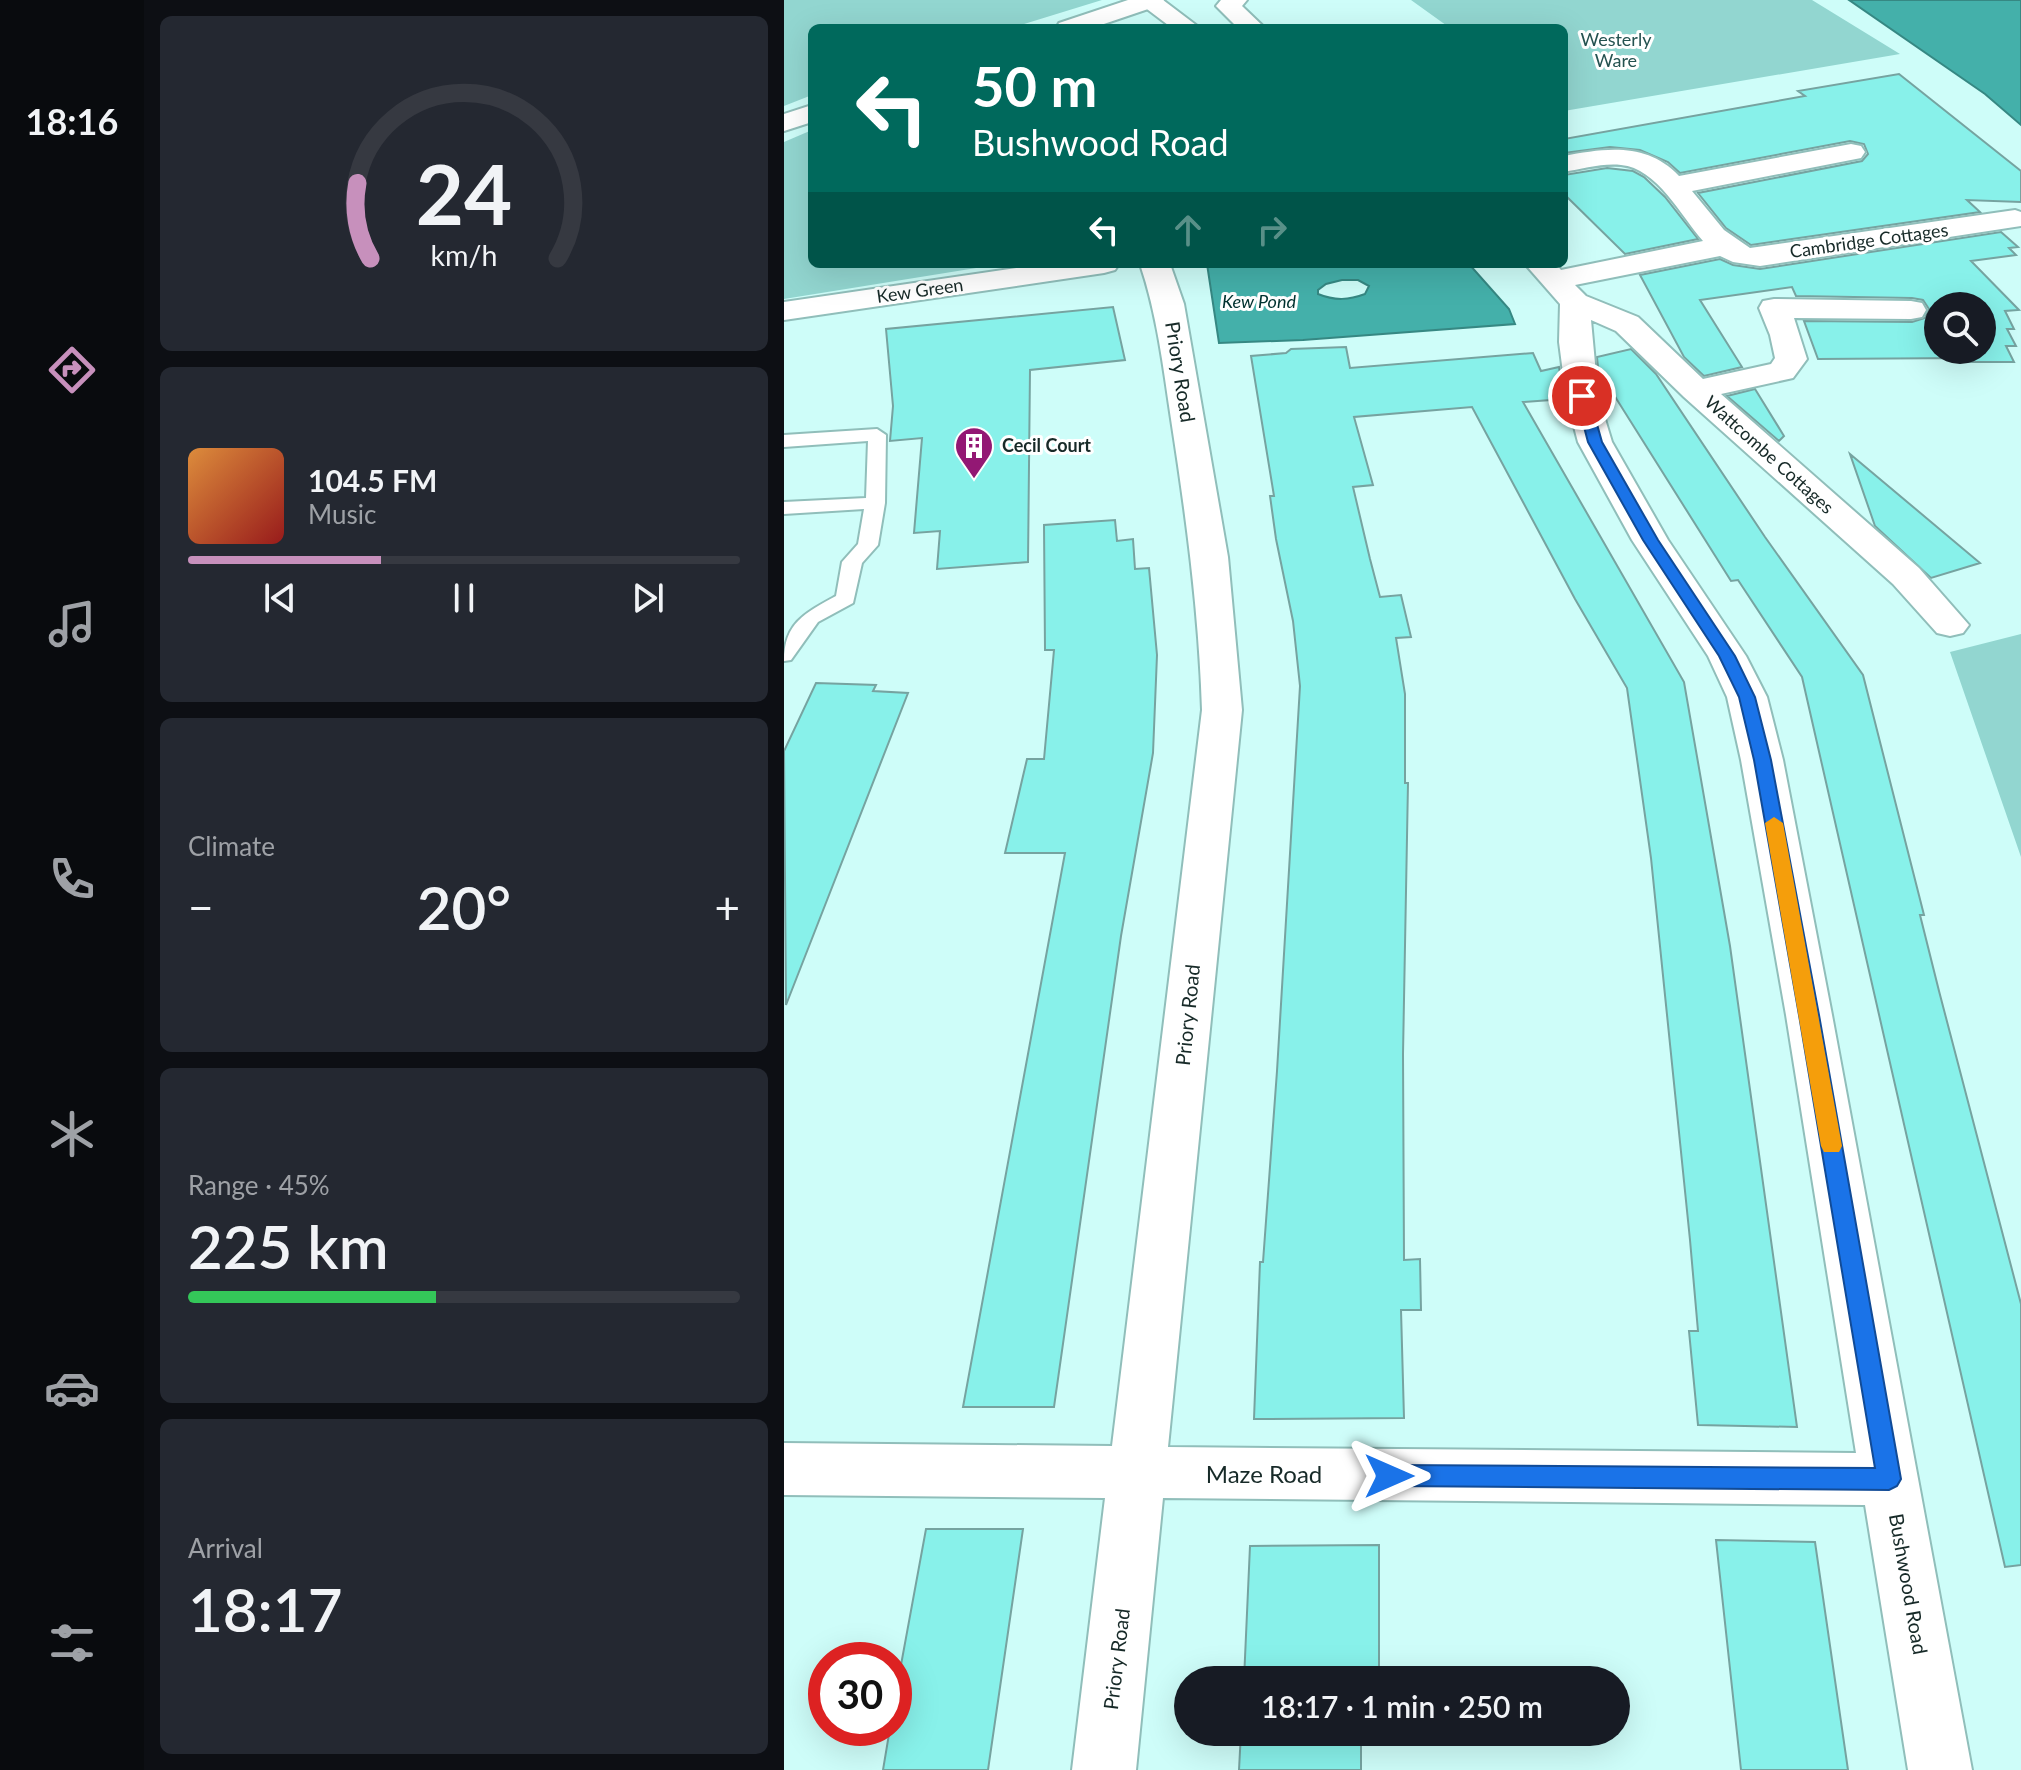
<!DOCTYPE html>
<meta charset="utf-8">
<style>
body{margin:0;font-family:Lato,sans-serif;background:#242831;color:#f1f3f6;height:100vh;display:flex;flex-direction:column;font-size:30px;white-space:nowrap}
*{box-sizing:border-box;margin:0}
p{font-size:26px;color:#9ea1a6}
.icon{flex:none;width:44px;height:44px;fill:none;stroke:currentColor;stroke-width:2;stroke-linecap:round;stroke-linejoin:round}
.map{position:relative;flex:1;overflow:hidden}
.details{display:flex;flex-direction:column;gap:16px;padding:16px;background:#0d0f14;width:640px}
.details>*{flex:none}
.guide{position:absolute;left:24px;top:24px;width:760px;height:244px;border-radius:12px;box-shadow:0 8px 32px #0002;background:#00695c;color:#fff;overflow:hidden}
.tools{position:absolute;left:1140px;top:292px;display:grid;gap:16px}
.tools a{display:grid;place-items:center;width:72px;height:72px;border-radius:50%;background:#171b24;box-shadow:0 8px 32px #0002;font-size:40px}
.speed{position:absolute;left:24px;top:1642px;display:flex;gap:16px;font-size:40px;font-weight:700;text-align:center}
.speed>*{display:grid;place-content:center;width:104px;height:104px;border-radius:50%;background:#171b24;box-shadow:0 8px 32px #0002;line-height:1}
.speed .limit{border:12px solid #d22;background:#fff;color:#111}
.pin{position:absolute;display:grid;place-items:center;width:68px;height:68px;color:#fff;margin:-34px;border:4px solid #fff;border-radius:50%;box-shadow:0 2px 8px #0007}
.me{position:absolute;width:88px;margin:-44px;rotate:90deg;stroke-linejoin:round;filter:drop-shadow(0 0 6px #0008)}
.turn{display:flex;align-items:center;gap:28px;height:168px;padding:0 32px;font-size:36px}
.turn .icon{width:104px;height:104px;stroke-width:2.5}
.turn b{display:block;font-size:56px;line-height:68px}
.lanes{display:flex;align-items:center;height:76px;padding:0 32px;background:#0003;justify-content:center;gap:40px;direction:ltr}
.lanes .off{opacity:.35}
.big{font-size:60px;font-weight:600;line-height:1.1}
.details .tile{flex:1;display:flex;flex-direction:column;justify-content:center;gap:12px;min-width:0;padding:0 28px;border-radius:12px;background:#242831}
.details .dial{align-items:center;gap:0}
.dial svg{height:208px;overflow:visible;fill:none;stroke:#363941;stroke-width:7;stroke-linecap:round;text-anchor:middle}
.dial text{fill:#f1f3f6;stroke:none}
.song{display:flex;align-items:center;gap:24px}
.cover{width:96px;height:96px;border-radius:12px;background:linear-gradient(135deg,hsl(30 70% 55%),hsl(0 70% 35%))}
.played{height:8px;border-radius:4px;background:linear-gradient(90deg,#c790bc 35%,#363941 35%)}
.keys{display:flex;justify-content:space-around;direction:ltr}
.heat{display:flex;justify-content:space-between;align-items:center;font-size:44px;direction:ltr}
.charge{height:12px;border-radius:6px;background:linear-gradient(90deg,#34c759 45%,#363941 0)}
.trip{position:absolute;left:390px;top:1666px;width:456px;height:80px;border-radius:40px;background:#171b24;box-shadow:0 8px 32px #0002;font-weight:600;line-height:80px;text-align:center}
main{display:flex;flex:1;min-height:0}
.dock{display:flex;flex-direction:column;width:144px;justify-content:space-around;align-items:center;background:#090b0e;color:#9ea1a6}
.dock .icon{width:56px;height:56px}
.dock .on{color:#c790bc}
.dock b{font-size:36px;color:#f1f3f6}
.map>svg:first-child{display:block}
</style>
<main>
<nav class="dock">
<b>18:16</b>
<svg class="icon on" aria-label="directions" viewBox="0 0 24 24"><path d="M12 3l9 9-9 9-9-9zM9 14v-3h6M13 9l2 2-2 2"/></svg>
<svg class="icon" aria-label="music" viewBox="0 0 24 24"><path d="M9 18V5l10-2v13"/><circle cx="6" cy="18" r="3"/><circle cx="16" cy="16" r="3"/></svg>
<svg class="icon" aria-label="phone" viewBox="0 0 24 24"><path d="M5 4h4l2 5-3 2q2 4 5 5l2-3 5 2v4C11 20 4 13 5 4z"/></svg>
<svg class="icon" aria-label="climate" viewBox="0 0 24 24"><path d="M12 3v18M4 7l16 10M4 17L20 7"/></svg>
<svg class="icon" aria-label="car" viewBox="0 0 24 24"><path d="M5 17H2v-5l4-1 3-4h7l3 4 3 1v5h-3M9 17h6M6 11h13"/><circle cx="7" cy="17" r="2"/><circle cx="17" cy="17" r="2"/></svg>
<svg class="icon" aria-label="filters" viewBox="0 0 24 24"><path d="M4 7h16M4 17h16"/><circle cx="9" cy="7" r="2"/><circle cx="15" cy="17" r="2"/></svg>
</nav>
<section class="details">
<div class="tile dial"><svg viewBox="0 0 100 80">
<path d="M14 69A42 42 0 1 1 86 69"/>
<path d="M14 69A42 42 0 0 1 9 40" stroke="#c790bc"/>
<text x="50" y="56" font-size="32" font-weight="700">24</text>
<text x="50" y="72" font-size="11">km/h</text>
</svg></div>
<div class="tile">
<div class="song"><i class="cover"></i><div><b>104.5 FM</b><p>Music</p></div></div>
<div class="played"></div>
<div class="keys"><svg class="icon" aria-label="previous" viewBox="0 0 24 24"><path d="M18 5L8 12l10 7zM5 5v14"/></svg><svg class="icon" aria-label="pause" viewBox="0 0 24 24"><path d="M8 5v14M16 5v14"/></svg><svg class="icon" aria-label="next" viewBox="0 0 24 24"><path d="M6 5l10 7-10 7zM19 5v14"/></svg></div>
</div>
<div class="tile"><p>Climate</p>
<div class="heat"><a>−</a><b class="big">20°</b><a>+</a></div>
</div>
<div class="tile"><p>Range · 45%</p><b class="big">225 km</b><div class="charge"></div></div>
<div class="tile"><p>Arrival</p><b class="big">18:17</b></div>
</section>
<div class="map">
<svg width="1237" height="1770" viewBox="0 0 1237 1770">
<rect width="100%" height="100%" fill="#cefdf9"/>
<path fill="#92d6d0" d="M0,0h318l-91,28h-199v67l-28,11z
M627,0h401l88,54 -336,57v-83h-114z
M28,130v134h189l-217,35v-157z
M1237,634v223l-71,-205z"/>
<path fill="#44b0aa" stroke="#368883" stroke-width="2" fill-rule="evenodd" d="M1065,0h172v125l-36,-31z
M423,264h262l40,45 6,15 -212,16 -84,3zM558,280h16l11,6 -4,8c-16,6 -30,7 -47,0v-4l8,-6z"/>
<path fill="#88f1ea" stroke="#76a3a0" stroke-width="2" fill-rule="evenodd" d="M1115,74l122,97v31l-54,-2 13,12 -229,33 -25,-17 -28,-35 164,-32 6,-7 -4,-10 -14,-3 -170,32 -12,-11 -28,-12 -30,-3 -46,6v-14l241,-43 -7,-5z
M823,168l26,3 11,6 21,20 33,42 -73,15 -61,-60v-19z
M1217,232l17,15 -9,1 7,7 -45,6 48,49 -14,1 9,18h-7l9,17h-10l8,16h-49l-1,-4 -146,1 -14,-38 108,1 13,-4 4,-9 -6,-9 -11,-2 -116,-2 -4,-9 -92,13 42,67 -38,9 -20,-19 -44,-82 80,-16 13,6 27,4zM1154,306h44v44h-44z
M329,307l12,53 -95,10 -2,192 -91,7 3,-38 -26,2 8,-95 -32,3 3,-35 -7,-77z
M562,347l4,21 183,-15 8,18 18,-4 5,32 -41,3 161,280 46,264 67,481 -99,-2 -9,-94h9l-8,-91 -39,-382 -24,-170 -52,-89 -103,-192 -118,10 19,68 -20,2 17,72 10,38 21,-2 10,42 -15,1 9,56v89h3l-5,271 1,206 16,-1 1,51h-20l3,108 -150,1 6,-157h3l14,-191 23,-385 -7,-65 -17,-82 -6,-43h4l-23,-140 35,-3 5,-4z
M847,349l25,25 109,163 98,138 61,240h-4l19,76 82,313v261l-16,2 -203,-890 -64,-97 -7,1 -117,-186 -13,1 -4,-39z
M971,389l29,47 -5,5 -52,-45z
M1066,454l130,109 -49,15 -56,-52z
M331,520l2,21 16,-2 2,30 14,-1 8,87 -4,98 -32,183 -67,471h-91l102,-554h-60l22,-94h17l10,-109h-9l-1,-125z
M32,683l60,2 -3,6 35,2 -122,312 -2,-254z
M142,1529h97l-35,241h-105l7,-42h4l2,-36z
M932,1540l99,2 33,228h-107z
M595,1545v135h-135l6,-134z
M457,1732h120v38h-122z"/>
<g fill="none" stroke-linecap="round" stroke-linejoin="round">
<defs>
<path id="service" d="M93,429l9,6 -1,68 -7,42 -16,18 -9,40 -35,19 -27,38 -7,1c0,-38 21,-48 52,-65l6,-34 16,-18 6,-35 -80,5v-12l82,-4 2,-57 -84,6v-12z"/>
<path id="minor" d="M351,0h28l37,28h-28z
M437,0h26l-5,6 23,22h-27l-22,-22z
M1067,144l10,2 4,6 -4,6 -169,33 32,39 26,18 265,-38 6,2v14l-261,40 -27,-4 -13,-6 -145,29 11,11 52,21 65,62 68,-15 4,-6 -5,-23 -11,-27 4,-7 11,-2 137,2 11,2 4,7 -4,7 -11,2 -117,-1 13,41 -14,19 -72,16 198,174 50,57 -6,8 -13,3 -13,-3 -44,-49 -209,-187 -68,-66 -25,-11 7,76 14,46 56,98 78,116 21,41 16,63 49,255 140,755h-64l-43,-265 -702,-7 -27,272h-64l33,-272 -321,-3v-52l328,3 90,-736c-3,-98 -16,-194 -31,-291 -8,-53 -14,-105 -31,-155h30l14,40 44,253 14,153 -74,737 688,6 -70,-438 -45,-255 -14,-63 -19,-41 -76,-116 -54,-98 -12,-46 -7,-54 1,-38 -35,-40h31l5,6 142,-29c-22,-25 -46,-73 -82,-76 -19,-2 -39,4 -57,7v-16c42,-8 83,-14 115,20z
M259,264h76l-4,6 -11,3 -320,47v-18z"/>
<path id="trunk" d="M344,0h36l-4,5 -68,23h-36l3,-5z
M28,105v17l-28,9v-17z"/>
</defs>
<use href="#service" stroke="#90beba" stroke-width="4"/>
<use href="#minor" stroke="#90beba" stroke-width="4"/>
<use href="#trunk" stroke="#90beba" stroke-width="4"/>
<use href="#service" fill="#fff" fill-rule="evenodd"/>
<use href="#minor" fill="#fff" fill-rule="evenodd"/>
<use href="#trunk" fill="#fff" fill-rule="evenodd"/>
</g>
<path fill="#1a73e8" stroke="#114b97" stroke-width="2" d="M798,392l7,4 13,46 56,98 77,116 20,41 16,63 48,255 82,464 -4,7 -8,4 -500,-4 -9,-3 -3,-7 3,-8 9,-3 486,3 -76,-453 -45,-255 -15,-63 -20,-41 -76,-116 -55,-98 -12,-46z"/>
<path fill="#f59e0b" d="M990,817l9,6 59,323 -3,6h-15l-3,-6 -56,-323z"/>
<defs>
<symbol id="building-pin" viewBox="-11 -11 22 30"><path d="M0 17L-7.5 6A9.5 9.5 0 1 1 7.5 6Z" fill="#931874" stroke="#fff"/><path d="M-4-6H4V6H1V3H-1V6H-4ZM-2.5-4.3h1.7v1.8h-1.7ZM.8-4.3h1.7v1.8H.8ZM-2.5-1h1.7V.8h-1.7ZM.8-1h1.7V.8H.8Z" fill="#fff"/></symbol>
</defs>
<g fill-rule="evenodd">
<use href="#building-pin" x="168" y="424" width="44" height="60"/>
</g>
<g text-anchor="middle" stroke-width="6" stroke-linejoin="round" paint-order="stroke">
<g font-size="18" fill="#245250" stroke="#fff">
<text x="832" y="46">Westerly<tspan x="832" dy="21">Ware</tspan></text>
</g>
<g font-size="18" fill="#172a28" stroke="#fff">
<text transform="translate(1085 241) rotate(-8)" y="6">Cambridge Cottages</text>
<text transform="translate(136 291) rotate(-8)" y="6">Kew Green</text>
<text transform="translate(985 455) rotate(42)" y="6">Wattcombe Cottages</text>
</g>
<g font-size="18" font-style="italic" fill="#003230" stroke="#fff">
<text x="475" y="308">Kew Pond</text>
</g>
<g font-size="18" font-weight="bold" fill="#172a28" stroke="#fff" text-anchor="start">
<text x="218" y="452">Cecil Court</text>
</g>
<g font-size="20" fill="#172a28" stroke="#fff">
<text transform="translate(396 372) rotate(81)" y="7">Priory Road</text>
<text transform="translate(404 1015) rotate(-84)" y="7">Priory Road</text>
<text transform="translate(1124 1584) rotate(80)" y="7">Bushwood Road</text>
<text transform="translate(333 1659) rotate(-83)" y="7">Priory Road</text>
</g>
<g font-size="24" fill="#172a28" stroke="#fff">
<text x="480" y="1483">Maze Road</text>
</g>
</g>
</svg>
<div class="tools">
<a><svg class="icon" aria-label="search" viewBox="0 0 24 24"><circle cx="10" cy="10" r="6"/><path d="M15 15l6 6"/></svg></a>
</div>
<div class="speed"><div class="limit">30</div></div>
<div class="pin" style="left:798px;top:396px;background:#d93025"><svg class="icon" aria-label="arrive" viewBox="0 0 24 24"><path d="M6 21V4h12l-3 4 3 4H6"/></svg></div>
<svg class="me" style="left:605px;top:1476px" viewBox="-20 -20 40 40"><path d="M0-17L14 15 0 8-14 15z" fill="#1a73e8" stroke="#fff" stroke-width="4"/></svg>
<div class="trip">18:17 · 1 min · 250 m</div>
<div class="guide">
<div class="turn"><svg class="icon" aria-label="left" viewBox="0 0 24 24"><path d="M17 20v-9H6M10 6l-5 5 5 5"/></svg><div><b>50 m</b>Bushwood Road</div></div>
<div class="lanes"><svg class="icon" aria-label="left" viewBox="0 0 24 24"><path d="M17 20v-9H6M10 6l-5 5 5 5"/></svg><svg class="icon off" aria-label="ahead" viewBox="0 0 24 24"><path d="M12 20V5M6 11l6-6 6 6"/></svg><svg class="icon off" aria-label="right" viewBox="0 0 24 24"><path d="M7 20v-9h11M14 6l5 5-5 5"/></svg></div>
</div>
</div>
</main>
